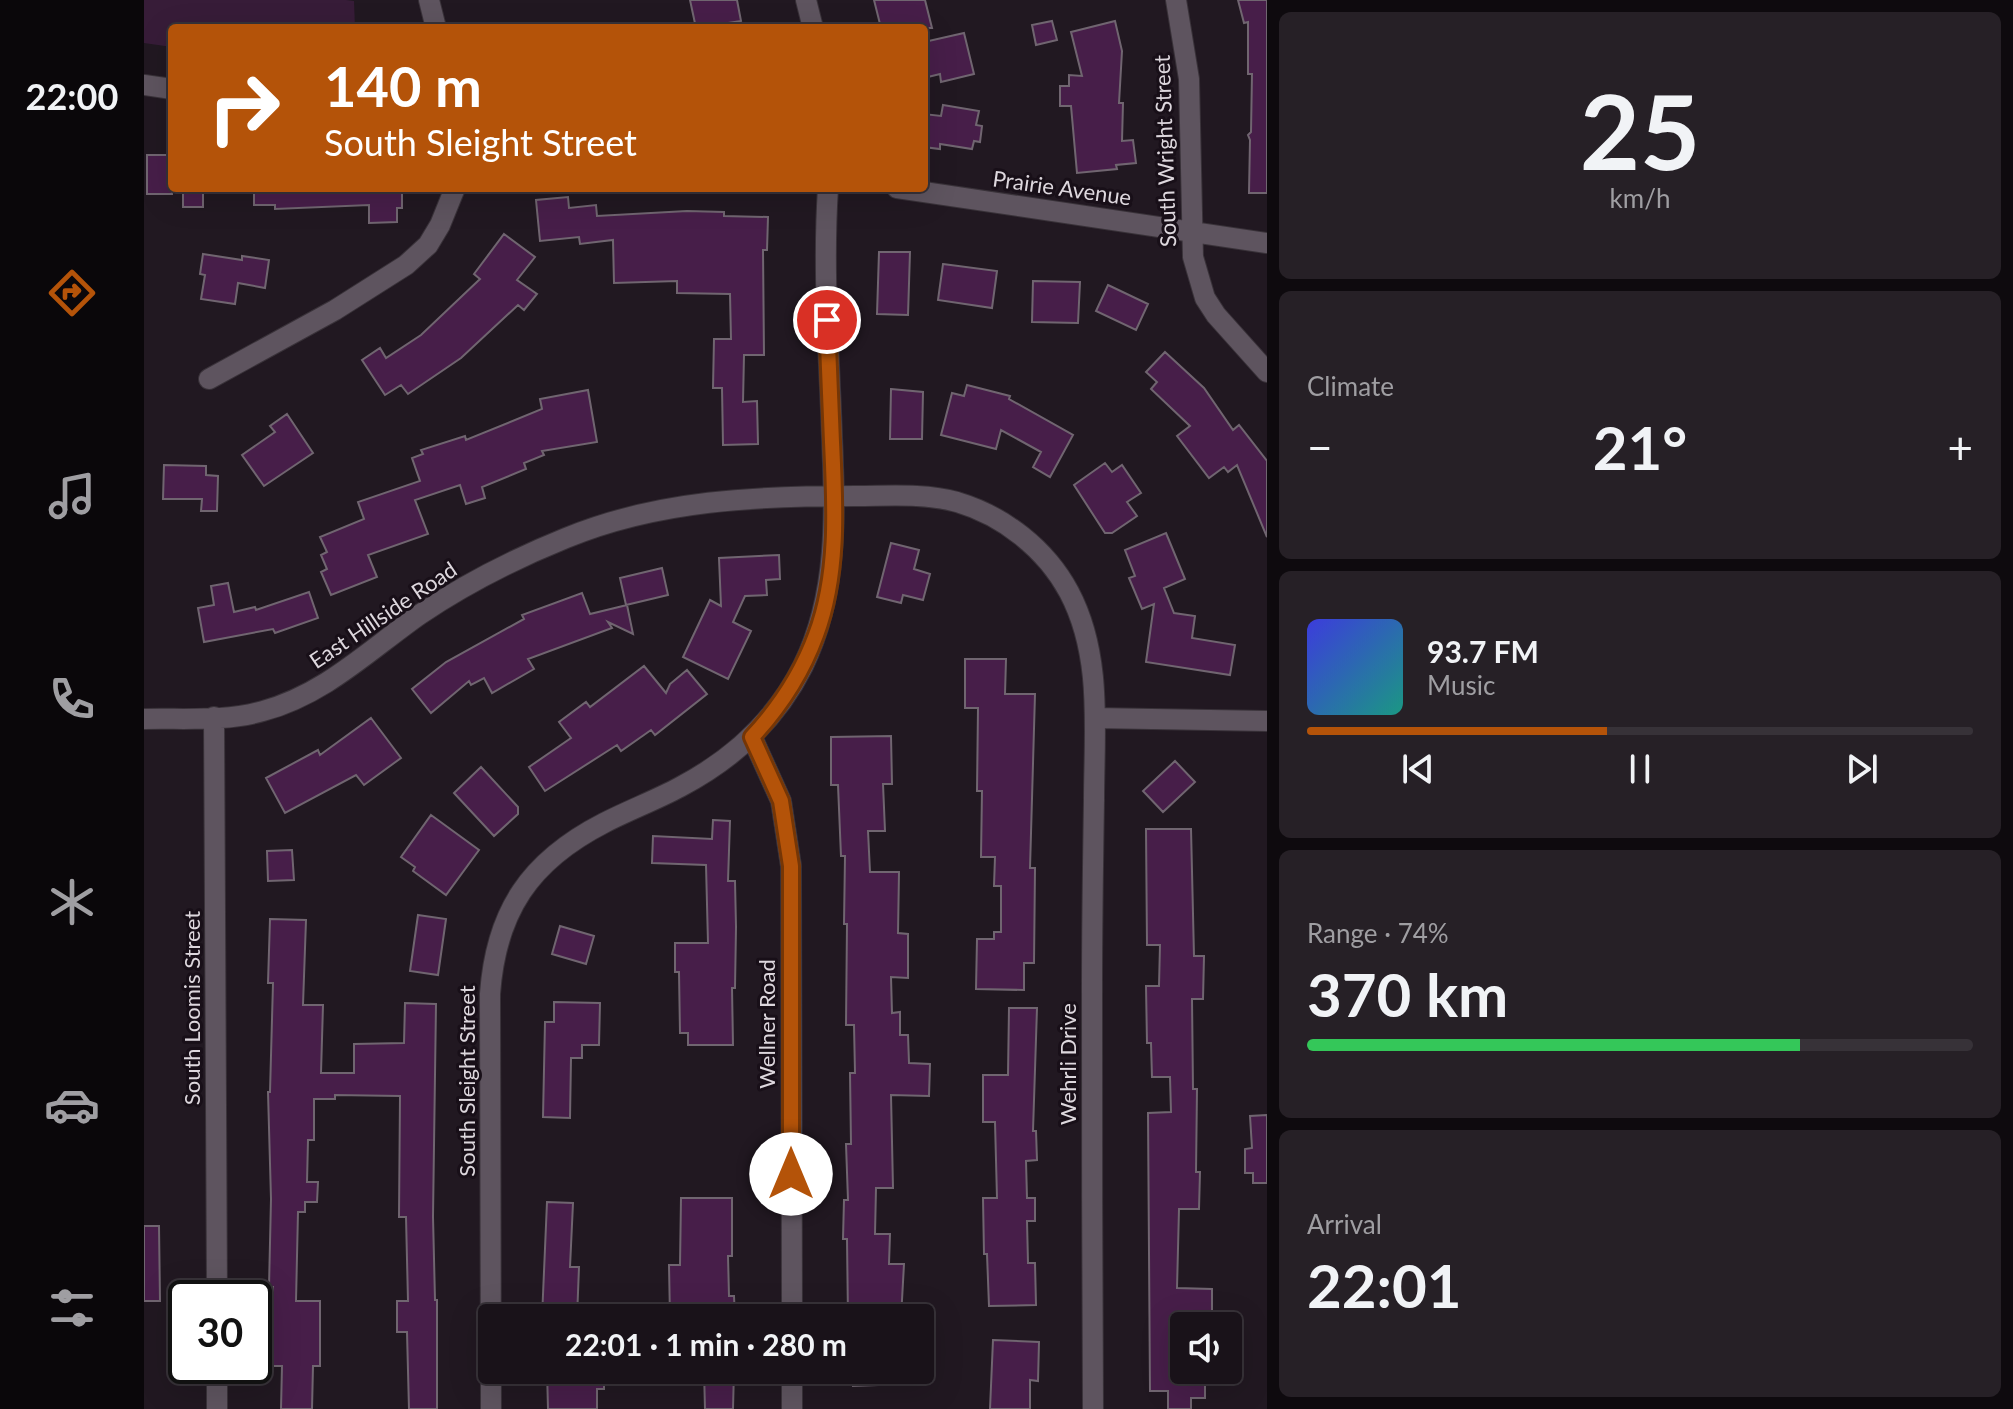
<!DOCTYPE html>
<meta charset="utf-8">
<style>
body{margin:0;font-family:Lato,sans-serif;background:#262026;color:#f1f3f6;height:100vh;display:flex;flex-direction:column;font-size:30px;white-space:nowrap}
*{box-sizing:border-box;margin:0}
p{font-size:26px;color:#9f9ea2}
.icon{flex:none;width:44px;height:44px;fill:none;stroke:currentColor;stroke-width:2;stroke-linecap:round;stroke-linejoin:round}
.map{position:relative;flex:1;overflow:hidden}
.side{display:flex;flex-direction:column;gap:12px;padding:12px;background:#0e0a0e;width:746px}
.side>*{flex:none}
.banner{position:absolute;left:24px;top:24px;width:760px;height:168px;border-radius:8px;box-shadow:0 8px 32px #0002,0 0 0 2px #373238;background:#b45309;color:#fff;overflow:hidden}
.fabs{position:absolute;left:1026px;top:1312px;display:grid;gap:16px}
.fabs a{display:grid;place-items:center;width:72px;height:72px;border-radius:8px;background:#191219;box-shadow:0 8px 32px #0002,0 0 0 2px #373238;font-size:40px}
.speed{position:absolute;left:24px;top:1280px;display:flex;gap:16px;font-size:40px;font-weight:700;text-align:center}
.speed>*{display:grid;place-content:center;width:104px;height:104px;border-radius:50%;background:#191219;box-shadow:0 8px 32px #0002,0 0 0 2px #373238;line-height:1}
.speed .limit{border:4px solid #111;border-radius:12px;background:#fff;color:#111}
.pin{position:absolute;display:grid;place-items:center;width:68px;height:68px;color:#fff;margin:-34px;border:4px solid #fff;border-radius:50%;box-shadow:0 2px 8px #0007}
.me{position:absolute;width:88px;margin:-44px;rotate:0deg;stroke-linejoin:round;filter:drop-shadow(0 0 6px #0008)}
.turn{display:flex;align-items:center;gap:28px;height:168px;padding:0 24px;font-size:36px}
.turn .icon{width:104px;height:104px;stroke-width:2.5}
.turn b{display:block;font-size:56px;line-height:68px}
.big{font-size:60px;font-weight:700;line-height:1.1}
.side .widget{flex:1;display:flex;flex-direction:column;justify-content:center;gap:12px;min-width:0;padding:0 28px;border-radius:12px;background:#262026}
.side .dial{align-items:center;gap:0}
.dial b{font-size:104px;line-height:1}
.song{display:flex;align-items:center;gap:24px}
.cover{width:96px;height:96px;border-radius:12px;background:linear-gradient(135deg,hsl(240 70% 55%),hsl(170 70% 35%))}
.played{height:8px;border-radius:4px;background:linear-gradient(90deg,#b45309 45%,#373238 45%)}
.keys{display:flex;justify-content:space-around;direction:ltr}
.heat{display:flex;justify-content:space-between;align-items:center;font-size:44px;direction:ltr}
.charge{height:12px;border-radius:6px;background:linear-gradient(90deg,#34c759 74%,#373238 0)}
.trip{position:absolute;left:334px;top:1304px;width:456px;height:80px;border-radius:8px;background:#191219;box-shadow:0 8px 32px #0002,0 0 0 2px #373238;font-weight:700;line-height:80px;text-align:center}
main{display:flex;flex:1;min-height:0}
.menu{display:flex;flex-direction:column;width:144px;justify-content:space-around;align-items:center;background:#0a070a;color:#9f9ea2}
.menu .icon{width:56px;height:56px}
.menu .selected{color:#b45309}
.menu b{font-size:36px;color:#f1f3f6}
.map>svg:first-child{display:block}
</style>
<main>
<nav class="menu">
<b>22:00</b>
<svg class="icon selected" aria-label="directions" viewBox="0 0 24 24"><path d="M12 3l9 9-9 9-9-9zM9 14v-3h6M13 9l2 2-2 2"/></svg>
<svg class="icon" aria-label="music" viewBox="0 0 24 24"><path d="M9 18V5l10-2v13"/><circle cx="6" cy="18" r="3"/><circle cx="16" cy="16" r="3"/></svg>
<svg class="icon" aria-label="phone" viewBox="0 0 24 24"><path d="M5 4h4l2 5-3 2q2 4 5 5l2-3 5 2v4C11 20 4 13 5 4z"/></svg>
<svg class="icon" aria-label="climate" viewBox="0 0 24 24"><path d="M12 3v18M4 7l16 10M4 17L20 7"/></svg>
<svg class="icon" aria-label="car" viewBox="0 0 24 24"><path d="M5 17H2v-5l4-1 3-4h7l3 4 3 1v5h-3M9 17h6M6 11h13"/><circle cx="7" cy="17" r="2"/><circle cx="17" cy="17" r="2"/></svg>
<svg class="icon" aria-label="filters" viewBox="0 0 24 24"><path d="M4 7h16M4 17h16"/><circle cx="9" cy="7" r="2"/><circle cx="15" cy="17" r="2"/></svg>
</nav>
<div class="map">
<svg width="1123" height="1409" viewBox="0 0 1123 1409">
<rect width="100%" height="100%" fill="#211821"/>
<path fill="#371c38" d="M0,0h202l8,1 1,27h-183v19l-28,-4z"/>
<path fill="#471e49" stroke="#706570" stroke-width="2" d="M546,0h47l4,21 -45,7z
M730,0h51l7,28h-51z
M1094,0h29v193h-18l1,-53 -2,-5 3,-3 1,-58h-4v-52l-4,1z
M908,21l5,19 -21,5 -4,-20z
M971,21l7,30 -3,52h4l-1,38 11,-1 3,23 -20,2 1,4 -40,4 -6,-67h-11v-20h9v-11l13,1 -11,-44z
M820,33l10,41 -33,8 -1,-8 -16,4v-36z
M799,105l36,6 -3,14 6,1 -2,16 -6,-1 -2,8 -32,-5v5l-16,-2v-33l17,2z
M3,155h25v39h-25z
M39,188h20v19h-20z
M110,188h148v20h-5v14l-28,1v-18l-94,4v-4h-21z
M424,197l1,11 27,-3 1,11 90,-5 37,1v4l44,1 -1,33h-4l1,105h-20l-1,47 14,-1 1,43 -35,1 -1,-57h-9l1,-49h17l-1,-45 -53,-1v-12l-63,2 -1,-43 -33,4 -1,-7 -39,4 -4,-41z
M360,234l31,23 -18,23 20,14 -13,16 -6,-5 -57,53 -53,36 -7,-9 -16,10 -23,-35 18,-12 6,10 35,-23 59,-56 -6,-5z
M735,252h31l-2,63 -31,-1z
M59,254l39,6v-4l27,4 -4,28 -27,-5 -3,21 -34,-5 4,-24 -5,-1z
M799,264l54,7 -5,37 -54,-8z
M889,281l47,1 -2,41 -46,-1z
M964,285l40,19 -12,26 -40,-19z
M1021,352l39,36 29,42 6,-5 28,36v76l-30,-72 -9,7 -4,-5 -15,11 -32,-42 13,-10 -39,-37 6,-7 -11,-10z
M823,385l43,11 -1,3 64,36 -23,42 -17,-10 8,-15 -40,-22 -5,19 -55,-14 11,-42 12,3z
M747,389l32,3 -1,47h-32z
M444,390l9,52 -55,9 2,4 -20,8 2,6 -44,18 3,11 -19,6 -6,-19 -45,15 13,34 -60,21 9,22 -46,18 -10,-23 6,-3 -6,-14 6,-3 -7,-15 44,-18 -6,-17 62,-21 -8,-23 11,-4 -2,-4 44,-14 1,4 76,-31 -2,-10z
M143,414l26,39 -49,33 -22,-31 33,-23 -5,-6z
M961,463l7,9 10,-7 19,28 -14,9 10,14 -25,17h-7l-31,-48z
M20,465l42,1v9l12,1 -1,35h-16l1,-12h-39z
M1022,533l19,46 -21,9 10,25 21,3 -3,22 43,7 -5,30 -84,-13 8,-58 -12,5 -13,-31 6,-2 -10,-26z
M747,543l28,7 -5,19 16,5 -7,26 -20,-5 -2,8 -24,-6z
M635,555l1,24 -14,1 1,15 -22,1 -12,26 18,9 -23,48 -45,-22 27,-57 11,6 -2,-48z
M518,568l6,27 -42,10 -6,-27z
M84,583l6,29 21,-5 1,3 53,-18 9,26 -43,15 -2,-4 -69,13 -6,-34 16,-3 -3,-19z
M438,593l8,21 37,-9 6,29 -25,-12 4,6 -84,31 6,10 -42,24 -8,-15 -13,7 -2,-4 -38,32 -19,-24 34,-27 78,-43 -2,-4z
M821,659h41l-1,35h30l-5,174h5l-1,95h-10v27l-48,-1 1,-50h17v-7h7v-46h-7l1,-29h-14l1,-66h-5l1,-83h-13z
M500,666l22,27 4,-9 17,-14 20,24 -52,41 -4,-5 -30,21 -4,-6 -72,46 -16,-24 42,-29 -12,-16 27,-20 4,5z
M227,718l30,40 -37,27 -8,-10 -71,38 -19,-35 52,-28 2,5z
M747,736l1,48h-9l2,47h-17l2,41h29l-1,61 10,1v44l-17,-1 1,36 8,-1v23h8l1,28 21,1 -1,32 -38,-1 2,93h-17l-1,46h15l-1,30h15l-3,54h-53l-1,-79h-4l1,-39h4l-2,-56h5l-1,-71h5l-1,-48h-8l1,-101h-3l1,-68h-4l-3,-71h-7v-48z
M1031,761l20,21 -32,30 -20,-21z
M337,767l37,40v7l-24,22 -40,-43z
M287,815l48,35 -33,45 -33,-24 2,-4 -14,-10z
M569,820l17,1 -2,60h7l1,46 -1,61h-3l1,57h-45v-12h-8l-1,-61h-4v-29h33l-2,-78 -54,-2 1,-27 59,3z
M1002,829h45l3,127h10l-1,43h-11l1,90h4l-1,83h4l-1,37h-20l-2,79 35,1v37h-28v44h21v28h-14v11h-23v-18h-18l-2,-278 23,-1 -1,-35h-18l-1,-34h-4l-1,-57h13l1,-41h-13z
M148,850l2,30 -26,1 -1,-30z
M274,915l28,4 -8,56 -28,-4z
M126,919l36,1 -3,85h20l-2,68h33v-29l50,-1 1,-40 31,1 -3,213 2,83h2v109h-28l-2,-77h-10v-31h11l-2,-84h-7l1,-121 -65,-1v4h-21v41h-6l-1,42h11l-1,20h-12v10h-7l-2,89h24v65h-7l-1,43h-31l1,-43h-9v-79h-4l2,-88 -3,-107h2l3,-109h-5z
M416,926l34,10 -8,28 -34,-10z
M410,1002l46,1 -1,42h-17v13h-11l-1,60 -27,-1 2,-95h9z
M865,1008h28l-4,123h3l1,29 -11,1 1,37h8v23h-8l1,42h7l1,42 -47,1 -2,-52h-3l-1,-56h14l-2,-76h-12v-47h25z
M1123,1115v68h-14v-10h-8v-24l7,-1 -2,-32z
M537,1198h51v58h-4l1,40h5l1,22h-65l-1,-53h11z
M403,1202l26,1 -3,64h9l-2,51h-35z
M0,1226h15l1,75h-16z
M849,1340l46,2 -1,39 -8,-1v29h-40z
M403,1370h57v19h-7v20h-49z
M560,1370h30l-1,39h-28z
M709,1370h51l1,14 -52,2z"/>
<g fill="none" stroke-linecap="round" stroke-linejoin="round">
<defs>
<path id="street" d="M285,0l7,28
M662,0l7,28
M1032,0l13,79 4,178 12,41 11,17 51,57
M0,85l28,4
M753,188l370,55
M65,379l126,-69 71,-45 22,-20 12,-20 15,-37
M70,717l3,581
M951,718l172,3
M0,719c39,-1 82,3 119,-8 62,-17 105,-60 156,-96 46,-31 95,-56 147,-77 92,-38 192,-42 290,-42 33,0 68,-3 101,6 47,14 89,47 112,90 34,64 25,139 25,208 -1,62 -2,123 -2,185 -1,141 1,283 1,424
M608,737l29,64 10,65 1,452
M73,1366v43
M648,1370v39
M347,1409l-1,-415c6,-83 40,-133 114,-171 25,-13 52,-23 76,-36 53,-28 96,-67 123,-121 39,-80 31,-169 28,-255 -3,-74 -8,-148 -3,-223"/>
</defs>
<use href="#street" stroke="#393239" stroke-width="22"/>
<use href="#street" stroke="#5e545f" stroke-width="20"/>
</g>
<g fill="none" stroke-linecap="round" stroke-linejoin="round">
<defs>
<path id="route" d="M647,1174v-308l-10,-65 -29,-64c28,-30 50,-64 64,-102 23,-61 19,-130 16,-193 -2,-41 -3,-81 -5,-122"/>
</defs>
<use href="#route" stroke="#753606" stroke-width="20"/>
<use href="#route" stroke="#b45309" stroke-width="14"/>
</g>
<g text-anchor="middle" stroke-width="6" stroke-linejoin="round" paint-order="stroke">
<g font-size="22" fill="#ddd7dd" stroke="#180f18">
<text transform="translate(1021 151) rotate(-92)" y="8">South Wright Street</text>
<text transform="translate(918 188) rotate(8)" y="8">Prairie Avenue</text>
<text transform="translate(239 615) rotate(-34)" y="8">East Hillside Road</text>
<text transform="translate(48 1008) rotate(-90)" y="8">South Loomis Street</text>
<text transform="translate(623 1024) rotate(-90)" y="8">Wellner Road</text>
<text transform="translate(924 1064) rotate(-90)" y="8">Wehrli Drive</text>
<text transform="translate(323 1081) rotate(-90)" y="8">South Sleight Street</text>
</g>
</g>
</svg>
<div class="fabs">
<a><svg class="icon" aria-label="sound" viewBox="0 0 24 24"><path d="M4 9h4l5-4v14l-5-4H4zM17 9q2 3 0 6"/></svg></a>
</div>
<div class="speed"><div class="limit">30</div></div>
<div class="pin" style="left:683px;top:320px;background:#d93025"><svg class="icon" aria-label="arrive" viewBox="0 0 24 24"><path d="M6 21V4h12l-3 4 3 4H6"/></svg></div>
<svg class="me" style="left:647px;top:1174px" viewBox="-20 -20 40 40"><circle r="19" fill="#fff"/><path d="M0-13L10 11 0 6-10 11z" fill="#b45309"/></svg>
<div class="trip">22:01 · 1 min · 280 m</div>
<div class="banner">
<div class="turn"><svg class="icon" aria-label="right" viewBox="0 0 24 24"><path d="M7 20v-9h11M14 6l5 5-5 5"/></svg><div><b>140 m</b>South Sleight Street</div></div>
</div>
</div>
<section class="side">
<div class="widget dial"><b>25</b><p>km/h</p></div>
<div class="widget"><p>Climate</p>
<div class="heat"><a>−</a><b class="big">21°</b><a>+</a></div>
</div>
<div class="widget">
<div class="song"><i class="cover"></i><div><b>93.7 FM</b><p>Music</p></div></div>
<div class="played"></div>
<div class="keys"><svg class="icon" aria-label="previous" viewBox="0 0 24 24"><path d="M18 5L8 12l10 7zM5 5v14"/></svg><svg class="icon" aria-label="pause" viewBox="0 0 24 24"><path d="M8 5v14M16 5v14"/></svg><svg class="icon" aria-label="next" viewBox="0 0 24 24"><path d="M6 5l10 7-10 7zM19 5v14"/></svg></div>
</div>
<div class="widget"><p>Range · 74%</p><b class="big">370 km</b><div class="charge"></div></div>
<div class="widget"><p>Arrival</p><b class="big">22:01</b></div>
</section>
</main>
